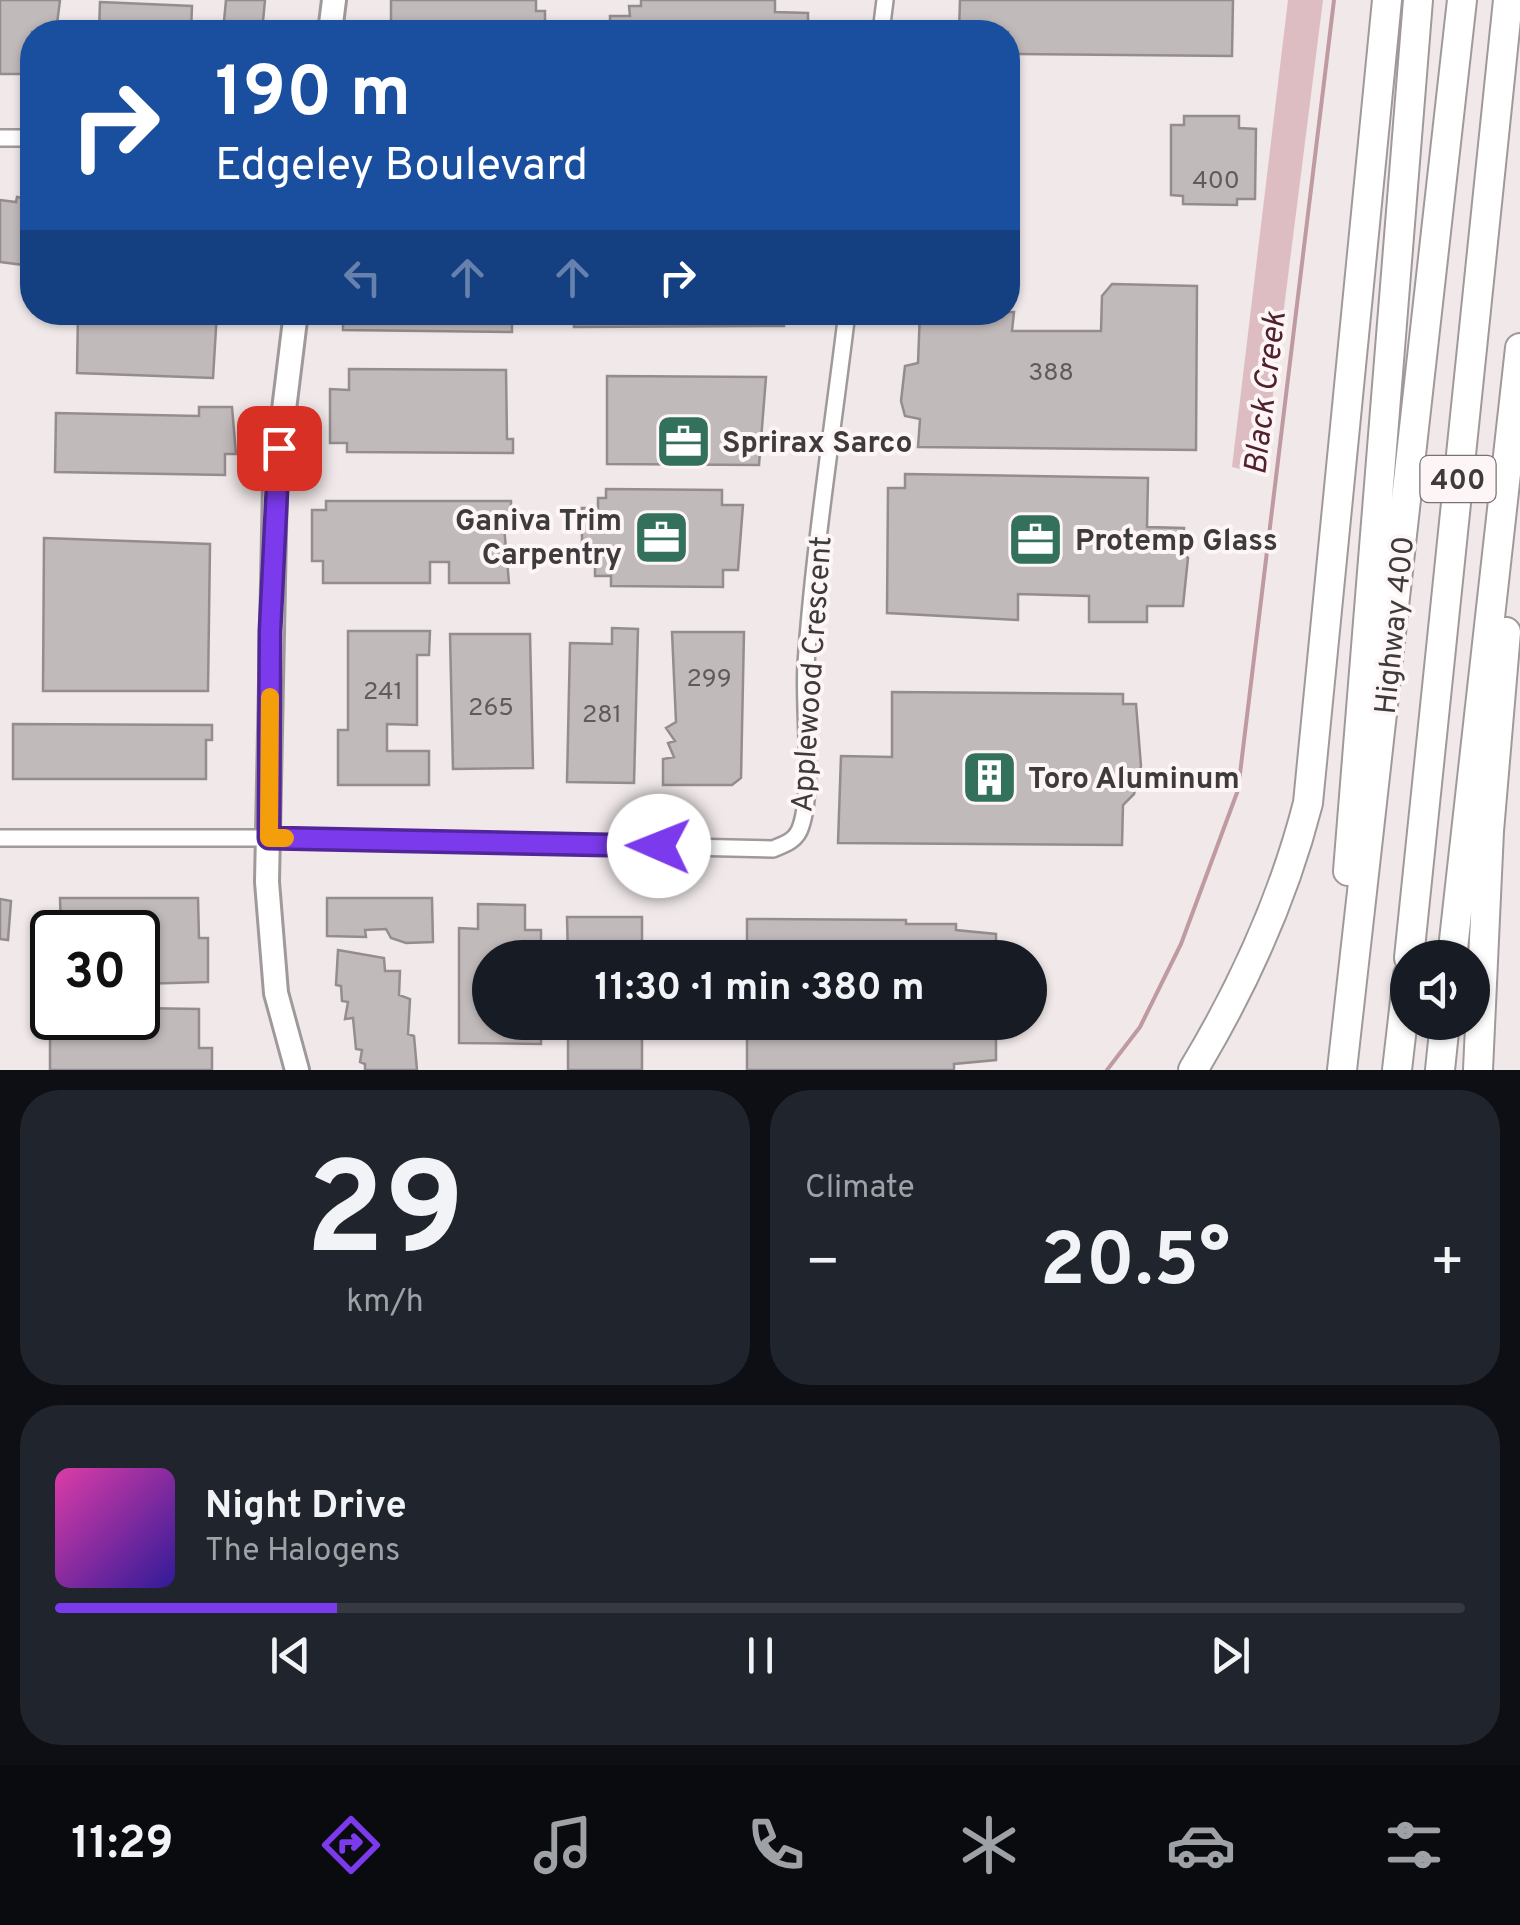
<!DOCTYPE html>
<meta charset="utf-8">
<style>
body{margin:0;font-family:Overpass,sans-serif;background:#20242c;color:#f1f3f6;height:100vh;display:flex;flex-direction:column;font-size:38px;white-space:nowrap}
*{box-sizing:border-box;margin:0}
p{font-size:32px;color:#9ea1a6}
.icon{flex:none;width:55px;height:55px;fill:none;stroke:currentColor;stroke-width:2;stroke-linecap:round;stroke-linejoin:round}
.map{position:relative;height:1070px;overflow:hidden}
.panel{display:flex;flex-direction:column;gap:20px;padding:20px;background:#0d0f14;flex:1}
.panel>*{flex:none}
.banner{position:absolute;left:20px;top:20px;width:1000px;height:305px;border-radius:40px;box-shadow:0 2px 8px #0004;background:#1a4fa0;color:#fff;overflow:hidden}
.controls{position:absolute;left:1390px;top:940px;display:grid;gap:20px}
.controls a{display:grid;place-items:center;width:100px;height:100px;border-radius:50%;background:#171b24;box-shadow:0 2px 8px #0004;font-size:50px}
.speed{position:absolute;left:30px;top:910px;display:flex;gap:20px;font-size:50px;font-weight:700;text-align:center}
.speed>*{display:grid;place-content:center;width:130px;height:130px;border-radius:50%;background:#171b24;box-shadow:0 2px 8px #0004;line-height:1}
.speed .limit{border:5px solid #111;border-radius:15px;background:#fff;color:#111}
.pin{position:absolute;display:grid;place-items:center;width:85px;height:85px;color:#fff;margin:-42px;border-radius:20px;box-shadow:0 5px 15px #0006}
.me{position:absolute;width:110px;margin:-55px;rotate:271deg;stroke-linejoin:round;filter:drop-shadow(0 0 8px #0008)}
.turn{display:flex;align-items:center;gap:35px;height:210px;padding:0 30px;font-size:45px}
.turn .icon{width:130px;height:130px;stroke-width:2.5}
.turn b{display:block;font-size:70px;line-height:85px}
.lanes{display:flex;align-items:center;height:95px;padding:0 30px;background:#0003;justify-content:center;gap:50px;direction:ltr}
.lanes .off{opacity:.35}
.big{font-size:75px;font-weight:700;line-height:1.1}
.panel .tile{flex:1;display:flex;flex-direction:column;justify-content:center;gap:15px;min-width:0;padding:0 35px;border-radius:40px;background:#20242c}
.panel .dial{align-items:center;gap:0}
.dial b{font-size:130px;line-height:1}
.song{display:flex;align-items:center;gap:30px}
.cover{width:120px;height:120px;border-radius:15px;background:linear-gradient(135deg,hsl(320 70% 55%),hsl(250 70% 35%))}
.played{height:10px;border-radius:5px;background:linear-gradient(90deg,#7c3aed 20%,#363941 20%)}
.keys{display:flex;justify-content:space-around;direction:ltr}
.heat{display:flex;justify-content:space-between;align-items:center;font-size:55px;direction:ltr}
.panel .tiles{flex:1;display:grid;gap:20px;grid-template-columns:1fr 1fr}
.tile:last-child{grid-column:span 2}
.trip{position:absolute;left:472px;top:940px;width:575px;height:100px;border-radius:50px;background:#171b24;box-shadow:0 2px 8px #0004;font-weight:700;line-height:100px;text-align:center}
.tabs{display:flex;height:160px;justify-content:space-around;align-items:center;background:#090b0e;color:#9ea1a6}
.tabs .icon{width:70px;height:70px}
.tabs .selected{color:#7c3aed}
.tabs b{font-size:45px;color:#f1f3f6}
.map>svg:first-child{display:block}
</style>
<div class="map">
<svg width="1520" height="1070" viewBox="0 0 1520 1070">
<rect width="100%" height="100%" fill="#f0e8e9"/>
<path fill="#ddbcc2" d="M1288,0h35l-60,474 -31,-7z"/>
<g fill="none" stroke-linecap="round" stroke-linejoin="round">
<path stroke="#bf9aa1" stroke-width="4" d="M1107,1070l33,-43 41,-83 57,-154 96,-790"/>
</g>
<path fill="#c1babb" stroke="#948d8e" stroke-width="2.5" d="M0,0h60l-4,32h-24v42h-32z
M226,0h39l-3,32h-39z
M391,0h145v11h9v21l-154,-1z
M641,0h134v12l33,1v19h-198v-16h20l-1,-10h12z
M960,0h273l-1,56 -224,-2v-22h-49z
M100,2l92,4 -1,26h-92z
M1184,116h55v12l17,1 -1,70h-18v6l-54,-1v-8l-12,-1v-70h13z
M17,197l15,2 -8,66 -24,-3v-62l16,2z
M1112,284l85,2 -1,164 -278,-3 2,-28 -15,-3 -4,-15 4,-35 13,-3 2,-51h94l-2,19h89l1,-35z
M78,312h139l-4,66 -136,-5z
M343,312h162l7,1v19l-169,-2z
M575,312h209v14l-210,1z
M349,369l157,1 1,69h6v14l-166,-1v-9h-17v-54l19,1z
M607,376l159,1 -7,88 -152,-1z
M199,407h33l4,47h-11v21l-170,-3 1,-59 143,3z
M905,474l243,4 -1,49 37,1 -1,25 5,5 -5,48h-36v16h-58v-26l-71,-2v26l-131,-7 1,-125h17z
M606,489l116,1v15h21l-5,65h-15v17l-112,-1v-10h-16v-12h-13v-56h16v-10h8z
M326,501h185v14h-8l6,68h-60v-21h-19v21h-107v-22h-11v-51h14z
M44,538l166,6 -2,147h-165z
M612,628l26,1 -4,154 -67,-1 3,-139 42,1z
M348,631h82l-1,24h-12v70l-30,-1v27h42v34h-91v-55h10z
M672,632h72l-3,146 -9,7h-69v-26l11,-2 -6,-14 7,-2 -9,-13 10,-6z
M450,634h80l3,134 -80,1z
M892,692l231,2v10h13l5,62 -7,28 -11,11 -1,40 -284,-2 3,-87 51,1z
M13,724l199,1v15h-6v39h-193z
M60,898h138l1,40h9v44l-70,2v-52h-77z
M327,898h105l1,44 -27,1 -15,-5 -5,-9 -21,1 1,7 -39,-1z
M0,899l11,2 -3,39 -8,-1z
M478,904l47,1v25h16v28h-51v64h51v22l-82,-1v-115l19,1z
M567,917h75v41h-74z
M747,919l159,1v4h50v6l40,4v24h-249z
M338,950l46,8 1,13h15l-1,24 11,4 -2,35 6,2 3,34h-52v-6l-5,-2 2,-12 -6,-1 -3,-31 -8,1 3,-17 -6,-1 -1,-15 -5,-1z
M138,1008l61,1v39h13v22h-162v-52h88z
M568,1022h74v48h-74z
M747,1022h249v38l-42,4v6h-207z"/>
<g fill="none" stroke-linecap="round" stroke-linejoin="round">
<defs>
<path id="street" d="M881,32l4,-32
M0,138h32
M0,838h294l479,11c13,-5 24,-9 28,-23 13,-39 2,-117 5,-162 8,-117 27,-235 41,-352"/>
<path id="secondary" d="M330,32l4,-32
M296,312l-21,171 -8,399 9,111 21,77"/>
<path id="highway" d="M1348,871l70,-871
M1409,958l99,-958
M1452,958l68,-610
M1193,1070c50,-83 91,-173 115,-267l79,-803
M1342,1070l120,-1070
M1397,1070l11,-95
M1440,1070l5,-48
M1478,1070l11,-239 17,-199"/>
</defs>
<use href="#street" stroke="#a0999a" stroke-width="20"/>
<use href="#secondary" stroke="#a0999a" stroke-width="28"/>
<use href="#highway" stroke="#a0999a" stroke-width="32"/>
<use href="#street" stroke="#fff" stroke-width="15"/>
<use href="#secondary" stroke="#fff" stroke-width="22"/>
<use href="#highway" stroke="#fff" stroke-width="28"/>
</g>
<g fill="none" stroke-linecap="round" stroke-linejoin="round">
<defs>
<path id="route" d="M279,448l-9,183 -1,207 390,8"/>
</defs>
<use href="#route" stroke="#51269a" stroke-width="25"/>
<use href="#route" stroke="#7c3aed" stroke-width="18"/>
<path stroke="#f59e0b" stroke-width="18" d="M270,697l-1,141h16"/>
</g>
<defs>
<symbol id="office-square" viewBox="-11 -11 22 22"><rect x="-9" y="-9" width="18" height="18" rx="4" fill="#33715c" stroke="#fdf5f6"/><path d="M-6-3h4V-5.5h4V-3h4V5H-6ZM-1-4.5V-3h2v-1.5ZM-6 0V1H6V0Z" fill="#fff"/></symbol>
<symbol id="building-square" viewBox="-11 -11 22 22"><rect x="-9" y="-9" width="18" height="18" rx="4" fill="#33715c" stroke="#fdf5f6"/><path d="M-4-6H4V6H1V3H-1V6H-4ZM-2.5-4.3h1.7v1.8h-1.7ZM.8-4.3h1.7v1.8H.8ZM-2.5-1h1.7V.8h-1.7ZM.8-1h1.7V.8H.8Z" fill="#fff"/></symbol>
</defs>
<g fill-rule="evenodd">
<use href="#office-square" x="652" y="410" width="63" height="63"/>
<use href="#office-square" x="630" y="506" width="63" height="63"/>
<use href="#office-square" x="1004" y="508" width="63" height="63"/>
<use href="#building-square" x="958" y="746" width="63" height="63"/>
</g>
<g text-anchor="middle" stroke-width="8" stroke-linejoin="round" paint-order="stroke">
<g font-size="25" fill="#5f5b5c">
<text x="1216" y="188">400</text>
<text x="1051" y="380">388</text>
<text x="709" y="686">299</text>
<text x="383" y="699">241</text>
<text x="491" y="715">265</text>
<text x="602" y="722">281</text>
</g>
<rect fill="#fdf5f6" stroke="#777374" stroke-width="2.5" x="1420.5" y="456" width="75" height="46" rx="8"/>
<g font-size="28" font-weight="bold" fill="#3e3b3c">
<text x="1458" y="489">400</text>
</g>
<g font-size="30" font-weight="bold" fill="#3e3b3c" stroke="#fdf5f6" text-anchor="start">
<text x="722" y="452">Sprirax Sarco</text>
<text x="622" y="530" text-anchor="end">Ganiva Trim<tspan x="622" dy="34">Carpentry</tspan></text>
<text x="1075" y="550">Protemp Glass</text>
<text x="1028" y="788">Toro Aluminum</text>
</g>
<g font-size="30" fill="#3e3b3c" stroke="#fdf5f6">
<text transform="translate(1394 625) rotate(-84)" y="10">Highway 400</text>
<text transform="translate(811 674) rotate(-86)" y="10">Applewood Crescent</text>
</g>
<g font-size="32" font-style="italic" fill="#52212e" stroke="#fdf5f6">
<text transform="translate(1264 393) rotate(-83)" y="11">Black Creek</text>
</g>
</g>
</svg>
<div class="controls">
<a><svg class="icon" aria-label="sound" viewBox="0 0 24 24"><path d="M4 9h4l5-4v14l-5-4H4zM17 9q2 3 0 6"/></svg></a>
</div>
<div class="speed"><div class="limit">30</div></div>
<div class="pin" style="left:279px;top:448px;background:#d93025"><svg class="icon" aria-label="arrive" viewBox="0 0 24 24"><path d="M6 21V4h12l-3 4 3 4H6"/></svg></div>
<svg class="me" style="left:659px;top:846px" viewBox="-20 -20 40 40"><circle r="19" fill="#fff"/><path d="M0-13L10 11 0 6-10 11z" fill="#7c3aed"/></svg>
<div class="trip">11:30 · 1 min · 380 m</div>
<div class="banner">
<div class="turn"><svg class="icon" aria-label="right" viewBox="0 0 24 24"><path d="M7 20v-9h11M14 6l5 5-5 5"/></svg><div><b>190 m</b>Edgeley Boulevard</div></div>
<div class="lanes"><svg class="icon off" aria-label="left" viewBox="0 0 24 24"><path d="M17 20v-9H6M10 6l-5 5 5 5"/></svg><svg class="icon off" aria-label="ahead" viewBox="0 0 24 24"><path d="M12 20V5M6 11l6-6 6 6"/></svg><svg class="icon off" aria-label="ahead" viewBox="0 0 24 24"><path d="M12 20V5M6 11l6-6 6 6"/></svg><svg class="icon" aria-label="right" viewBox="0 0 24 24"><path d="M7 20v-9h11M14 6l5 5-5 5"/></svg></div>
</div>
</div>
<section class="panel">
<div class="tiles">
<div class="tile dial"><b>29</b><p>km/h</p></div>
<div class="tile"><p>Climate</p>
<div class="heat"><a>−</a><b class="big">20.5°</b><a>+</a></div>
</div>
<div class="tile">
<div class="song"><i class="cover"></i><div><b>Night Drive</b><p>The Halogens</p></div></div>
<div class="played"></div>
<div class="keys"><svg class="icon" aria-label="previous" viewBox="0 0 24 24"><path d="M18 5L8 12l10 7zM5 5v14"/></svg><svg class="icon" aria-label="pause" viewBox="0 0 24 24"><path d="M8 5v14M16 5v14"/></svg><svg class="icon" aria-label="next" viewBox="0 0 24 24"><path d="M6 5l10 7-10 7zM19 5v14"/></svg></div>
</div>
</div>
</section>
<nav class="tabs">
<b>11:29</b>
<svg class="icon selected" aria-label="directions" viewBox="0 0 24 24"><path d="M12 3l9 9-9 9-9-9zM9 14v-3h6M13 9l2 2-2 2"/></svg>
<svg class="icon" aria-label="music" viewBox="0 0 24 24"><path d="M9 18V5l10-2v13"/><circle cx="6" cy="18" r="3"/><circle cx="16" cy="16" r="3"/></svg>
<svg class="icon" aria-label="phone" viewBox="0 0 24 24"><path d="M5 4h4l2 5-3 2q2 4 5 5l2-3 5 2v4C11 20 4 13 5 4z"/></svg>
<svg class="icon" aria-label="climate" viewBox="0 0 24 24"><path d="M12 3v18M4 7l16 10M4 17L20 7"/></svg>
<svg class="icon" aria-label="car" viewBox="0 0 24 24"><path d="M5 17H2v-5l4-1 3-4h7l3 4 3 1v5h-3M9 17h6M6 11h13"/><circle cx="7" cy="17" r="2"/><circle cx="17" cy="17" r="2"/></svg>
<svg class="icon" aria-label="filters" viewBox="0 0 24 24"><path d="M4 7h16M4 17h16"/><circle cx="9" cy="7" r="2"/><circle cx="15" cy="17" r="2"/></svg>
</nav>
